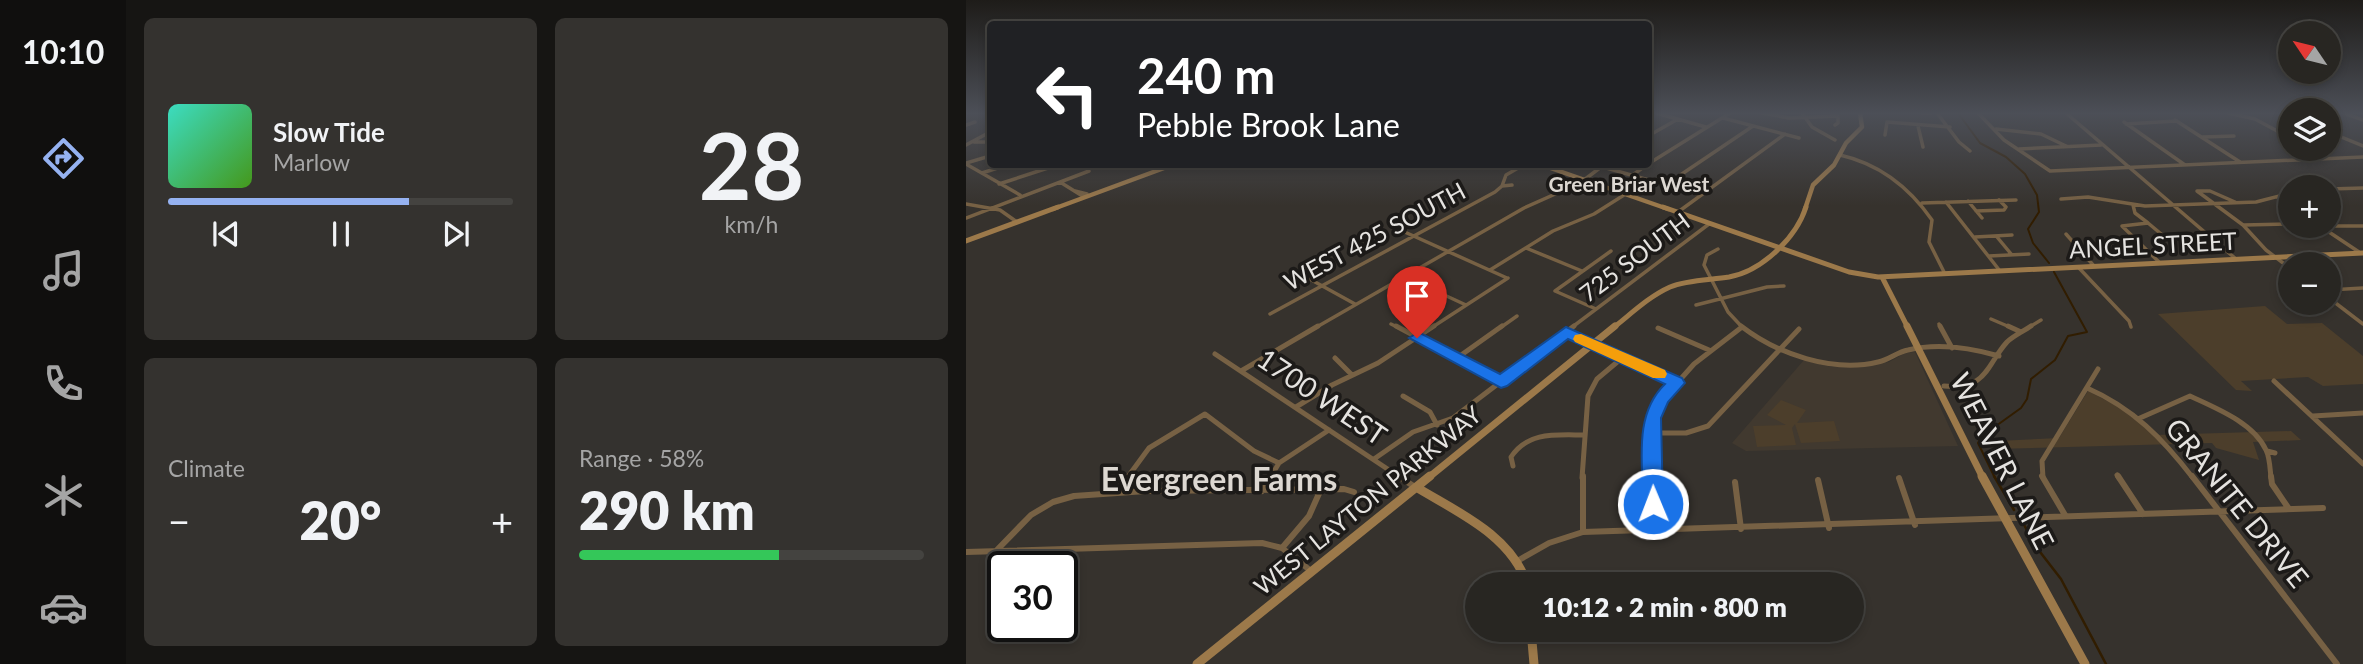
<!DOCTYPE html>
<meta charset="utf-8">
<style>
body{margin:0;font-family:Lato,sans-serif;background:#34322f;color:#f1f3f6;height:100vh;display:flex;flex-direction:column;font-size:26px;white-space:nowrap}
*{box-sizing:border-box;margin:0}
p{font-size:23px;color:#a5a5a5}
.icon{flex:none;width:38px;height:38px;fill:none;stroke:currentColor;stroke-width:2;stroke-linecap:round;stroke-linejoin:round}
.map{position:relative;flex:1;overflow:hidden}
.sheet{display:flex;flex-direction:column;gap:18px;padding:18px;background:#161513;width:840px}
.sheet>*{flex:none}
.hud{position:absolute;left:21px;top:21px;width:665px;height:147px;border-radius:7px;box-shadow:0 4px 10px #0003,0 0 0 2px #444340;background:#202124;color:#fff;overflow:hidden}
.needle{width:46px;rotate:305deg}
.fabs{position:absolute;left:1312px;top:21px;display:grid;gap:14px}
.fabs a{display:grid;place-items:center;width:63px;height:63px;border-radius:50%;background:#282622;box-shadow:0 4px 10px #0003,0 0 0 2px #444340;font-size:35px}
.speed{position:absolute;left:21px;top:551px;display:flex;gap:14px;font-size:35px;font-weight:700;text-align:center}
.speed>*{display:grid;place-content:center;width:91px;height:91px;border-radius:50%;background:#282622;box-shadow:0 4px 10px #0003,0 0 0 2px #444340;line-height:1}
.speed .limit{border:4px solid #111;border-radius:10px;background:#fff;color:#111}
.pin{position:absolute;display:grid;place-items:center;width:60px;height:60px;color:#fff;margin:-72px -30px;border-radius:50% 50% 50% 0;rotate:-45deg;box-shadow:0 0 7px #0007}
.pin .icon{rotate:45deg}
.me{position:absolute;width:77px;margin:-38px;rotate:359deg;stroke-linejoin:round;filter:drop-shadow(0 0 5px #0008)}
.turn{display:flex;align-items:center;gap:24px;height:147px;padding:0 35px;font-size:32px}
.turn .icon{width:91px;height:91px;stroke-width:2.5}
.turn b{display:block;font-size:49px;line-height:60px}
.big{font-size:52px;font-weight:800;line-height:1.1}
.sheet .widget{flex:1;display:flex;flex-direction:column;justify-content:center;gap:10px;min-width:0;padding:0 24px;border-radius:10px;background:#34322f}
.sheet .dial{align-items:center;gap:0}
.dial b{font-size:91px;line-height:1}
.song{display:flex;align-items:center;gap:21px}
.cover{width:84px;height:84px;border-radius:10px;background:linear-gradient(135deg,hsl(170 70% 55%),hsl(100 70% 35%))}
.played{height:7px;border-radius:4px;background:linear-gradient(90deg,#95b2f1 70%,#444340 70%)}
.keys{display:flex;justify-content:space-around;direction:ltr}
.heat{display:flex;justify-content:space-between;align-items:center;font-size:38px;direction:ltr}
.charge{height:10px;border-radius:5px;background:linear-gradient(90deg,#34c759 58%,#444340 0)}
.sheet .tiles{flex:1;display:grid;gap:18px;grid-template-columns:repeat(2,1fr)}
.trip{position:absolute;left:499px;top:572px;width:399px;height:70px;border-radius:35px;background:#282622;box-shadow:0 4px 10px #0003,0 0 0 2px #444340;font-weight:800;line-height:70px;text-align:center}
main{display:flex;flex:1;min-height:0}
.tab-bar{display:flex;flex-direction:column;width:126px;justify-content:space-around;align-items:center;background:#100f0e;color:#a5a5a5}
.tab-bar .icon{width:49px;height:49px}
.tab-bar .on{color:#95b2f1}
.tab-bar b{font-size:32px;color:#f1f3f6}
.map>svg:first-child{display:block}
</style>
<main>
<nav class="tab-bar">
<b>10:10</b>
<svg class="icon on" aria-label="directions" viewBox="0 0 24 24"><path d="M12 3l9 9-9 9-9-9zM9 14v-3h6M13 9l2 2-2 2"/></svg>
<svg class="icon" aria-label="music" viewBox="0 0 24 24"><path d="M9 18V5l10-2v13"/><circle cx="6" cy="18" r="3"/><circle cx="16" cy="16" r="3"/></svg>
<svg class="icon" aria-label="phone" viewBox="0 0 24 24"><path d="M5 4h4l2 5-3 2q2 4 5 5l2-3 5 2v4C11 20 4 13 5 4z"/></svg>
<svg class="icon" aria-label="climate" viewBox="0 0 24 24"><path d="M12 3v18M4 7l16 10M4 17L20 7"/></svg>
<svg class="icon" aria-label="car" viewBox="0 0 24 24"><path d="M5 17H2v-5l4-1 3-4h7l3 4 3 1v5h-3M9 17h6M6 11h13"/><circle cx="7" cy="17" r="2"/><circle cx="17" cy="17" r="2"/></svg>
</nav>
<section class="sheet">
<div class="tiles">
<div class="widget">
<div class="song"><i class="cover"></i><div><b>Slow Tide</b><p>Marlow</p></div></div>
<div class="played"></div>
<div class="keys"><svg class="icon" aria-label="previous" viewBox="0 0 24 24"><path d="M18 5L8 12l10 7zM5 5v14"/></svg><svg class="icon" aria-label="pause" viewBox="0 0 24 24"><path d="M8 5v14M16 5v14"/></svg><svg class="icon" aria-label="next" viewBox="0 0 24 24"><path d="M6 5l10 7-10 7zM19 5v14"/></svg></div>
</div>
<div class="widget dial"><b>28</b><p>km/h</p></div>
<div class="widget"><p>Climate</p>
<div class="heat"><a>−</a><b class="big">20°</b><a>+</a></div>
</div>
<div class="widget"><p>Range · 58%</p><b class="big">290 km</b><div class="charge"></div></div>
</div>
</section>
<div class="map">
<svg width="1397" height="664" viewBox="0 0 1397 664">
<rect width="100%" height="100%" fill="#36322d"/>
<path fill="#41392f" d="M949,352l43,94 -212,5 -14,-8 72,-83 28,7 34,-1 23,-4 16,-9z"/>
<path fill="#4c3e2b" d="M1299,306l22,18 35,-1 41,33v28l-40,2 -15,-9 -67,4 11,10 -16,-1 -78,-76z
M1122,391l33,17 34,27 136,-4 10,9 -48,2 6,18 -43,-12 -4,-5 -219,6 4,-8 62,-3z
M815,400l25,10 -9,13 37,-2 6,20 -39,2 -6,-19 -3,4 4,17 -39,2 -4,-21 33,-1 -19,-10z"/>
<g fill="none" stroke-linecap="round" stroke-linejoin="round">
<path stroke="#311d00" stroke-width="2" d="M992,113l22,30 26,14 19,17 12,21 2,17 -11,17 5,14 16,20
M1029,478l-17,-35 4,-7 39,-28 6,-9 4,-20 24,-19 13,-24 19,-4 -33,-60"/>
<path stroke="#311d00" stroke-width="2.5" d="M1028,476l20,34
M1057,523l14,25 24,31 45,85"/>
<path stroke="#776144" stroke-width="3.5" d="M690,113l50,14
M796,113l27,5 49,-2v7l-3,2
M836,113l10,14 23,13
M956,113h9
M971,113l22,29 11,9
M1012,113l26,27 46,31 313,-14
M1100,113l170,146
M1262,113l27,6 24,13h12
M1317,113l8,3
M1378,113l19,7
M757,118l76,20
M1209,120l65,42
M1158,122l61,43
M1160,124l50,-3
M0,125l9,-3
M952,126l5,21
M1030,129l45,5 25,12
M1363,132l34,14
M919,135l2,-13 63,5
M682,136l30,-17
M1237,137l31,-1
M8,142h16
M0,145l24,-13
M1053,149l82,-4
M874,155c40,9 69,32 92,65l-3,22 16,32
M0,163l24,-7
M0,164l54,31
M682,164l82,-51
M637,167l98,28
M16,173l28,-9
M668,174l14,-10
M94,182l24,15
M33,184l52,-17
M701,184l86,-58
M536,186l10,-1
M1363,189l34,-1
M109,191l12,3 -2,2
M1311,197l14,7
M1095,199l27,-2 57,9 111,-4 35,-9
M1002,201l14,17
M980,202l54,69
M1269,202l-25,-11h-13l46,34 23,25 25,19
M956,203l94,-3
M0,204l34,6 17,12
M1167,205l2,8 13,10 -26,3 38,37
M1010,211l28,-1 2,-3 -7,-7
M712,212l107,-78
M0,218l123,-47
M1182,223l18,15 41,-3
M1278,225l47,-1
M1354,226l39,26
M1354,226h43
M432,229l109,49
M1100,234l28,32
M1009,237l37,-2
M1031,237l15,18
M560,248l56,23
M752,249l-11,6 -3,10 24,47 15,16
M1023,256l40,-2
M1113,268l50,53 2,6
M524,270l63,-39 41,-17 30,-19
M340,277l49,27
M1363,290l34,-2
M589,291l56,-40
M589,291l41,18
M474,293l26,12
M1363,298l34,26
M730,305l71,-18 17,-1
M304,314l225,-122 7,-6 4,-11 19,-11
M1025,319l21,9
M425,324l8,4
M973,324l2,4
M349,328l209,-120 56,-25 25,-19
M465,328l77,-50
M534,328l17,-12
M605,328l138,-104
M1062,328l13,-8"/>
<path stroke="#776144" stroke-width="5" d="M430,326l105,56
M775,326c36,28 92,47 137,36 11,-2 19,-10 30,-12 29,-7 63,-2 91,6
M974,326l12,22
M1042,326l13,6
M692,328l51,22
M600,332l110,51
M249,354l186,124
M369,358l17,17
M491,358l45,-32
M275,371l77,-45
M1308,381l89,83
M978,386c44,4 42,-21 63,-44 6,-6 17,-11 24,-16
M1121,388c46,20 76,51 106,90
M437,396l27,16 7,13
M330,407l36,-22 46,-22 56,-37
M1347,416l50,-3
M1174,418l50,-22c26,12 64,27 76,54 4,8 4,19 5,28
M686,433h34l22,-7 91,-97
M1301,451l8,2
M408,459l39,-27 40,-14 121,-92
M547,466l-2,-9c17,-26 46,-22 74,-22
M1151,475l2,3
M161,478l22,-30 56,-34 49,37 25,12
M304,478l9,-15 50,-33
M616,478l6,-82 9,-17 25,-21
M687,478l1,-69 40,-45 48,-37
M1077,478l-1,-17 56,-92"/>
<path stroke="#776144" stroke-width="6" d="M432,476l17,11
M617,476v56
M1076,476l23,39
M1152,476l25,38
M1226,476l145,188
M1305,476l1,8 17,25
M933,478l16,47
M852,480l11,48
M769,482l6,47
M296,491l9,-15
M150,493l13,-17
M687,531v-55
M316,548l27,-32 12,-27
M0,552l296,-9 20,5 29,23
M29,552l36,-37 22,-13 21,-6 72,-5 198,-2 10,3
M553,560l30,-17 34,-11 740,-24"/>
<path stroke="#9c794a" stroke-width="4.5" d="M573,164l129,45
M87,209l122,-45
M839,209l8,-24 21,-20 12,-22 16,-16 -2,-14"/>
<path stroke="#9c794a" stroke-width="5" d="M697,207l186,65 29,5 485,-24
M0,241l92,-34
M916,277l26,51
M647,328c18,-14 35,-31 57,-41 17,-7 40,-7 59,-10 33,-6 67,-39 77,-70"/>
<path stroke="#9c794a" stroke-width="7" d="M941,326l76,152
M462,478l187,-152"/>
<path stroke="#9c794a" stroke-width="9" d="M1016,476l103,188
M450,487c41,25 95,48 111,97
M565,630l3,34
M231,664l233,-188"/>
</g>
<linearGradient id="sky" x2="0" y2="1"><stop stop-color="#1e1c19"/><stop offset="0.55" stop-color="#4c4f57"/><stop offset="1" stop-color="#4c4f57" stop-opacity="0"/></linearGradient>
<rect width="1397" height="206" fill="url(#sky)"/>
<path fill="#1a73e8" stroke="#114b97" stroke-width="2" d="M600,327l116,51 3,5 -17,19 -7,16 2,86 -3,6 -7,2 -7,-2 -3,-6c0,-41 -10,-89 22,-120l-97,-45 -61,47 -6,2 -92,-50 8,-5 5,1 78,40z"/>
<path fill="#f59e0b" d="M615,334l84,36 2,4 -2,4h-12l-78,-36 -2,-3 2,-4z"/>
<g text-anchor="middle" stroke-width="7" stroke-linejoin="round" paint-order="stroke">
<g font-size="21" font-weight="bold" fill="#ddd8d2" stroke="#1c1a18">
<text x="663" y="192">Green Briar West</text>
</g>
<g font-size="24" fill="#e5e3e0" stroke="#1c1a18">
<text transform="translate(409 237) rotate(-28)" y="8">WEST 425 SOUTH</text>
<text transform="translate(1187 246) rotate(-3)" y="8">ANGEL STREET</text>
<text transform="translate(669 258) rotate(-37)" y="8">725 SOUTH</text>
<text transform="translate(402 501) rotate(-39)" y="8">WEST LAYTON PARKWAY</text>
</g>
<g font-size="28" fill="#e5e3e0" stroke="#1c1a18">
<text transform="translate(356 397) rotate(34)" y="10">1700 WEST</text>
<text transform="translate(1036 461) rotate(63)" y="10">WEAVER LANE</text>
<text transform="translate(1271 503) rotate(51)" y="10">GRANITE DRIVE</text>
</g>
<g font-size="32" font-weight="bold" fill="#ddd8d2" stroke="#1c1a18">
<text x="253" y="491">Evergreen Farms</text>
</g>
</g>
</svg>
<div class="fabs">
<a><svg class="needle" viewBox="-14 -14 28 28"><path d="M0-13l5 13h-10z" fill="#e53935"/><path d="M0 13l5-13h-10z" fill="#a5a5a5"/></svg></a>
<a><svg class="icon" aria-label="layers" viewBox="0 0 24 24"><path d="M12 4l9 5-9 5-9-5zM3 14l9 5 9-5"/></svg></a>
<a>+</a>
<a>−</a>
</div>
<div class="speed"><div class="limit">30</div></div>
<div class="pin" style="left:451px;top:338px;background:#d93025"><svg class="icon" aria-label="arrive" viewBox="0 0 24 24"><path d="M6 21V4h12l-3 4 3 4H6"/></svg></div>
<svg class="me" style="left:687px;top:504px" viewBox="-20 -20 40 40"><circle r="17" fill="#1a73e8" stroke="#fff" stroke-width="3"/><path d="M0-11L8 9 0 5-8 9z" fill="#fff"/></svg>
<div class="trip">10:12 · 2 min · 800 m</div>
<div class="hud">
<div class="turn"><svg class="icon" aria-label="left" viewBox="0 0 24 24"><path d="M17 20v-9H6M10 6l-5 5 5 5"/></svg><div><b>240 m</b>Pebble Brook Lane</div></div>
</div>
</div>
</main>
